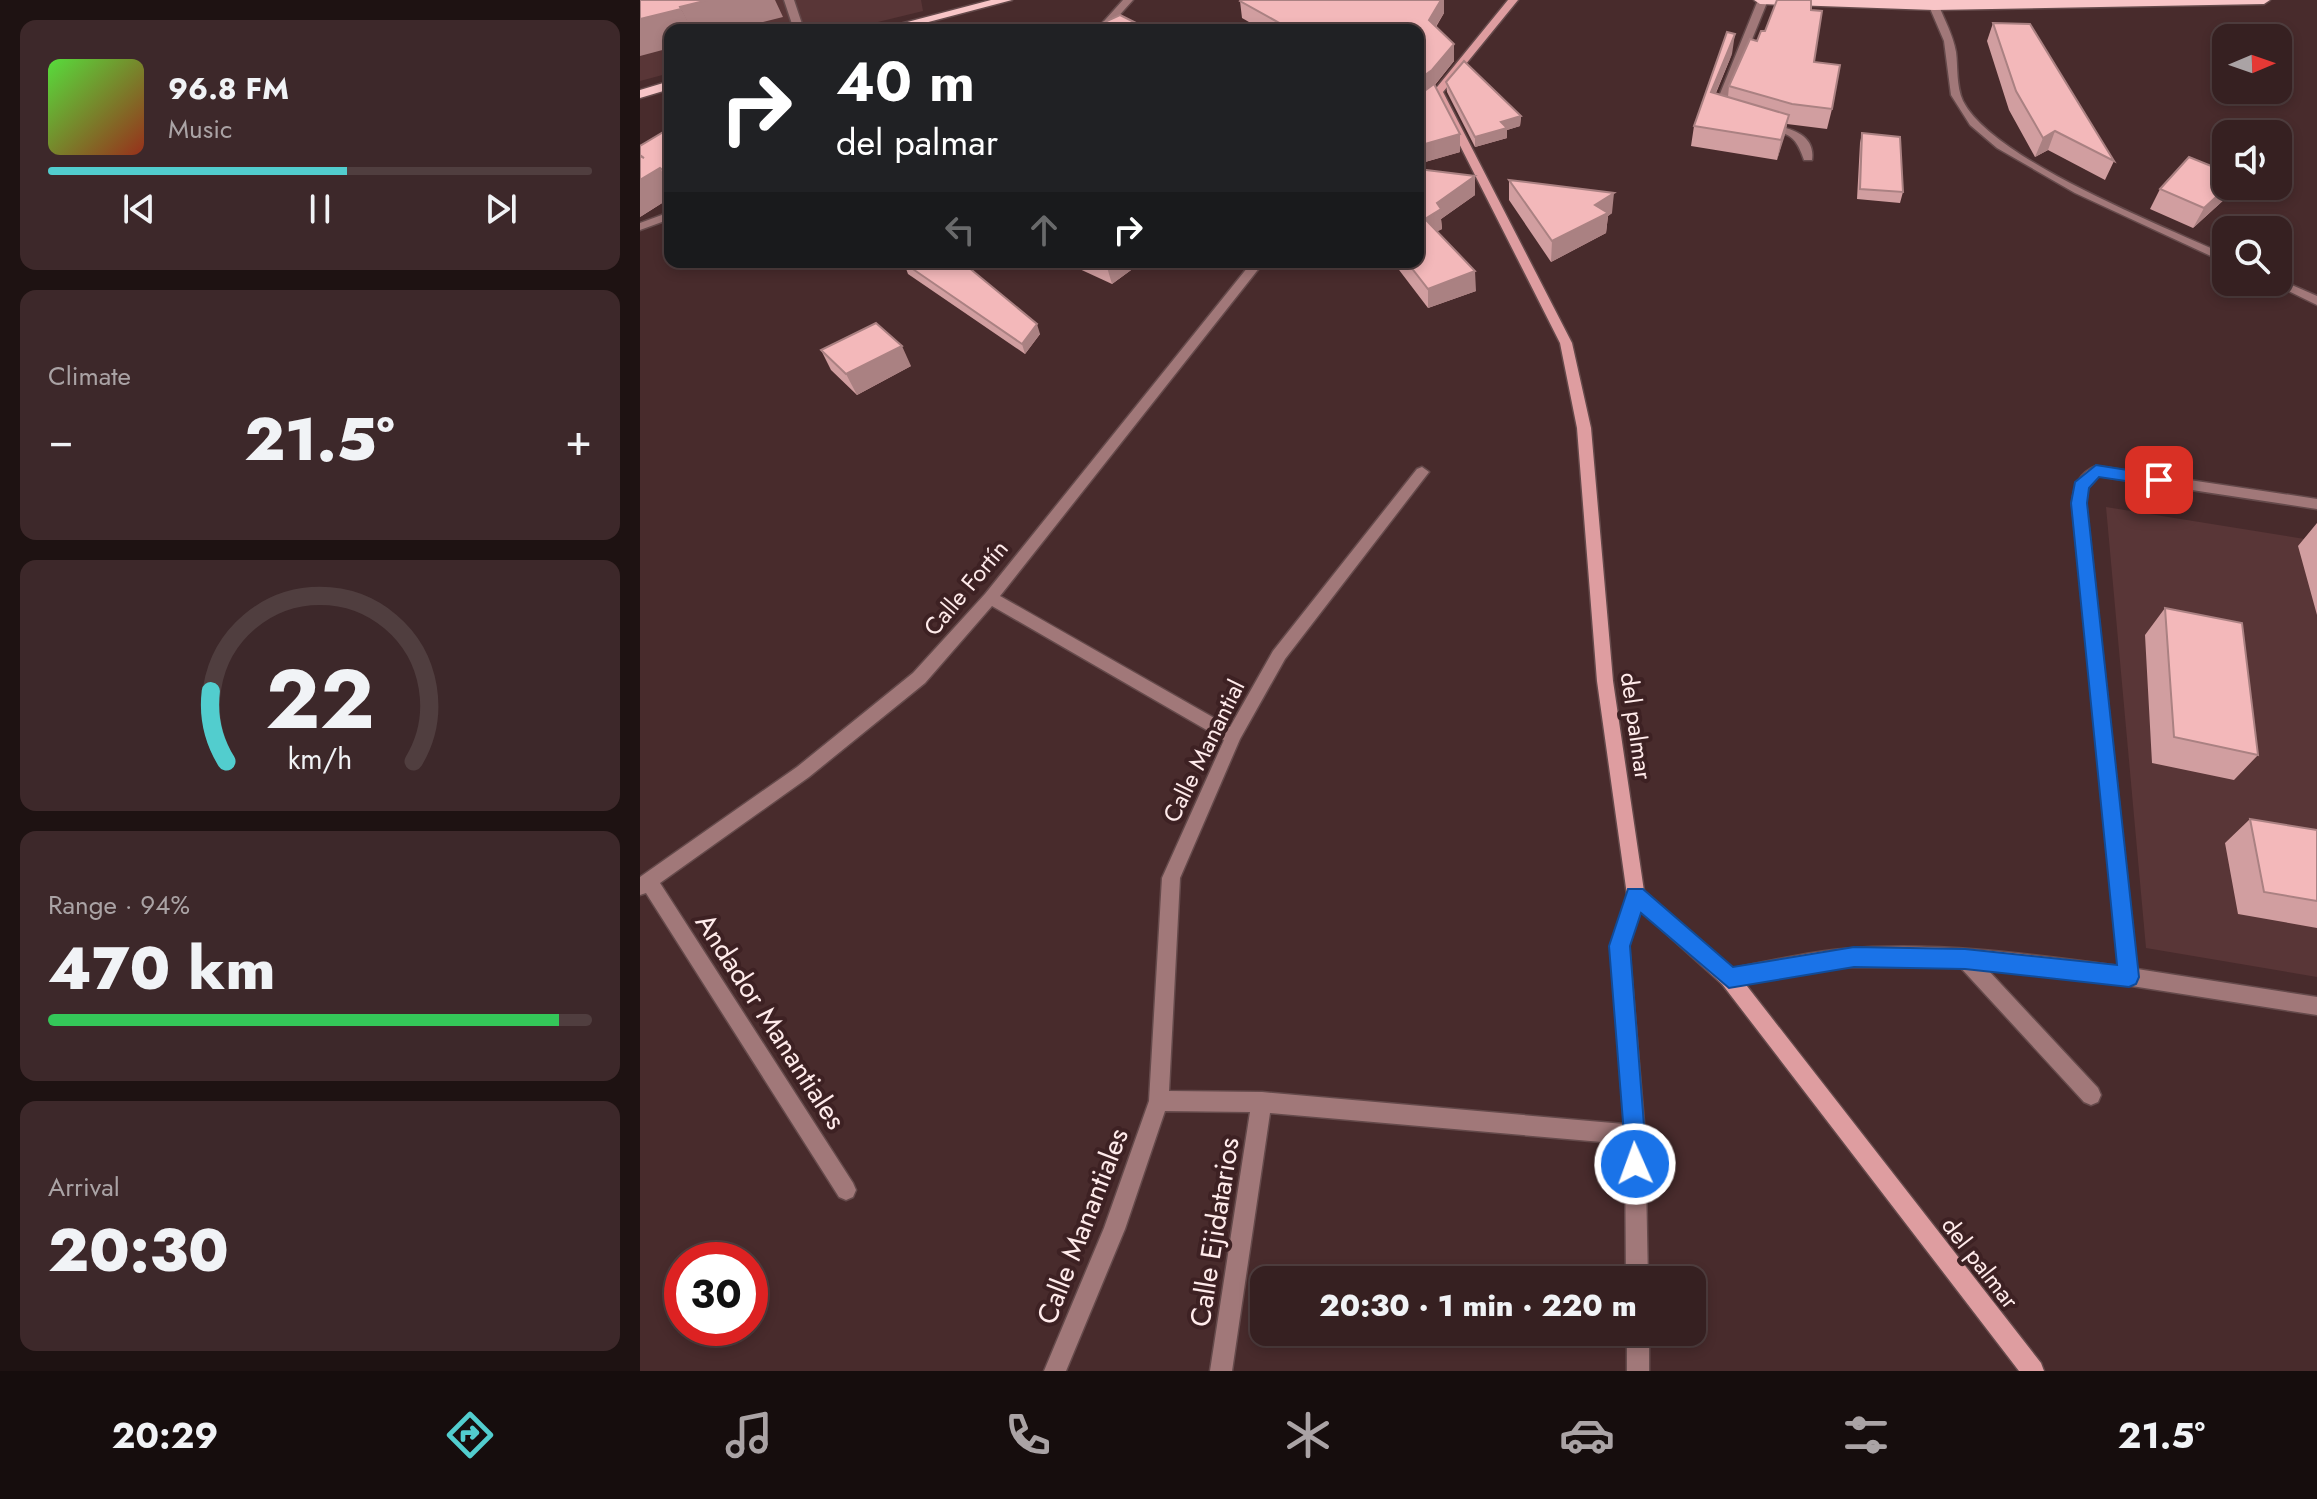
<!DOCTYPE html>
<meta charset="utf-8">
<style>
body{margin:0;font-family:Jost,sans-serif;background:#3d282a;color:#f1f3f6;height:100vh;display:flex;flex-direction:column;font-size:30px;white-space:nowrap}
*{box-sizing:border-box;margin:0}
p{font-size:26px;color:#aaa3a5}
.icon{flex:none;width:44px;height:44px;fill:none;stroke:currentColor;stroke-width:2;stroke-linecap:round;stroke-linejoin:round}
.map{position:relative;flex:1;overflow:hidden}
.side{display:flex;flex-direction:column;gap:20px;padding:20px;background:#1e1212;width:640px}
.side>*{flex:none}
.banner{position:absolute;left:24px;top:24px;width:760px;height:244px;border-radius:16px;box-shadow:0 4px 12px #0003,0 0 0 2px #503e3f;background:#202124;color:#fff;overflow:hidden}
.needle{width:52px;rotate:88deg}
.fabs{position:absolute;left:1572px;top:24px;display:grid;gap:16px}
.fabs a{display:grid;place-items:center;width:80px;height:80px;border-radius:16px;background:#362021;box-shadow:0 4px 12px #0003,0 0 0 2px #503e3f;font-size:40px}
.speed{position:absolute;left:24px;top:1242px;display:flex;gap:16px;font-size:40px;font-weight:700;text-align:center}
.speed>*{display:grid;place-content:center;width:104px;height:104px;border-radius:50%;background:#362021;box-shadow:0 4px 12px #0003,0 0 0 2px #503e3f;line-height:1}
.speed .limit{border:12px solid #d22;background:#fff;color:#111}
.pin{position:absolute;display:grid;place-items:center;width:68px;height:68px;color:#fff;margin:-34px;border-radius:16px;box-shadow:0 4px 12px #0006}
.me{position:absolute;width:88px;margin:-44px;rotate:358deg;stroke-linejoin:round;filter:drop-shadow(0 0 6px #0008)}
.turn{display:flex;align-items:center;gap:28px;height:168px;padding:0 40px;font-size:36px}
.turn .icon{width:104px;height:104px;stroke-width:2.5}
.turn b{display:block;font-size:56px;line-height:68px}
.lanes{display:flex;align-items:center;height:76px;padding:0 40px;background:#0003;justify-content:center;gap:40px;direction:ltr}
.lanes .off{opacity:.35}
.big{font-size:60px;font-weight:800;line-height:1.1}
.side .card{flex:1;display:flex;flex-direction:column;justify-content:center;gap:12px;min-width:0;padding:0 28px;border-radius:16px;background:#3d282a}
.side .dial{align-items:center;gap:0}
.dial svg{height:208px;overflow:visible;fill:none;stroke:#503e3f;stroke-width:7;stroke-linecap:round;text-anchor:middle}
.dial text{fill:#f1f3f6;stroke:none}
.song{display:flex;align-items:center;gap:24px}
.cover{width:96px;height:96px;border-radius:12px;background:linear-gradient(135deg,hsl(110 70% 55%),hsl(10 70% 35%))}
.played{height:8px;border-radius:4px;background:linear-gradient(90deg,#52cdce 55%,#503e3f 55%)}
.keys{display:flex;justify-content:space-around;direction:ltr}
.heat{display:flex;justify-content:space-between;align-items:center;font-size:44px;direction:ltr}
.charge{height:12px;border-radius:6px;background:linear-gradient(90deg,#34c759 94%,#503e3f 0)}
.trip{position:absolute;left:610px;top:1266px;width:456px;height:80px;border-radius:16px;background:#362021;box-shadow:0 4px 12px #0003,0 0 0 2px #503e3f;font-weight:800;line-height:80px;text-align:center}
.tab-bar{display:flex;height:128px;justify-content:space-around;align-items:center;background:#160d0d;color:#aaa3a5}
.tab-bar .icon{width:56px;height:56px}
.tab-bar .selected{color:#52cdce}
.tab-bar b{font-size:36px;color:#f1f3f6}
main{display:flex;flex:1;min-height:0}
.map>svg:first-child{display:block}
</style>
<main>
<section class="side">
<div class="card">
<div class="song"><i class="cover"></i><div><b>96.8 FM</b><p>Music</p></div></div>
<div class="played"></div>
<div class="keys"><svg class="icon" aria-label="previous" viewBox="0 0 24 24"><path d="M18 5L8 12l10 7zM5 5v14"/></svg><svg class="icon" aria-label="pause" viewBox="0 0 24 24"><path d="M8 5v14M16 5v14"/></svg><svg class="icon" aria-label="next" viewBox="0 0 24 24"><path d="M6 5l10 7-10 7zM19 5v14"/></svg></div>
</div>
<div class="card"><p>Climate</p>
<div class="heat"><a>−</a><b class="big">21.5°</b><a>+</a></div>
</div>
<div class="card dial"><svg viewBox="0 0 100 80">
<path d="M14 69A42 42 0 1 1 86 69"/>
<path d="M14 69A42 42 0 0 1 8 42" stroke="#52cdce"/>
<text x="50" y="56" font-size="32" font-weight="700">22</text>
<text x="50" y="72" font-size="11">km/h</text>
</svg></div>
<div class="card"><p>Range · 94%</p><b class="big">470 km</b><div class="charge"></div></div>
<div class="card"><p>Arrival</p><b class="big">20:30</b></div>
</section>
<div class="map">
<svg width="1677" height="1371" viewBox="0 0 1677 1371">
<rect width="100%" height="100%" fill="#482b2c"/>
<path fill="#593637" d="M0,0h281l2,11 -78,19h-175v43l-30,8z
M1466,507l211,34v436l-171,-29z"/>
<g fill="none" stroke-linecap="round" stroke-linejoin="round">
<defs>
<path id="lane" d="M144,0h10l10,30h-10z"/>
<path id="street" d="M483,0h10l-27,30h-10z
M1118,0h10l-45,111 -9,2 -1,-2z
M1294,3l5,3c6,15 14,29 17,46 2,15 0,34 7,49 30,59 200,125 263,154v8l-151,-70 -78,-45 -27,-23 -19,-30 -7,-54 -15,-35z
M1127,123c21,5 49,10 45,37h-8c-9,-26 -15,-26 -41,-32l-1,-2z
M30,212v7l-30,11v-7z
M612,262h12l-264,334 230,131 43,-76 144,-182 5,-2 7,5 -144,187 -45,80 -60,139 -11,213 93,1 362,32 -13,-178 19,-57 6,-2 6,2 3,6 -16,51 16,189 3,145h-22l-1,-136 -355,-31 -38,258h-22l40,-259 -85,-1 -40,118 -59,142h-22l60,-143 45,-127 13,-223 62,-138 -232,-134 -67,77 -116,94 -149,106 193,300 3,7 -3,7 -7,3 -7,-3 -193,-304 -6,2v-18l157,-110 116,-94 72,-79z
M1638,279l39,17v9l-47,-23h8z
M1456,466l221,33v10l-218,-33 -11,12 -2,15 51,466 180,28v18l-230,-36 -100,-10 111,119 3,7 -3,7 -7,3 -7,-3 -124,-135h-120l-111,20 -7,-3 -2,-6 2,-6 7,-3c38,-7 76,-17 115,-20 90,-8 185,5 275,17l-47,-463c2,-17 7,-30 24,-37z
M987,1332h22v39h-22z"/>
<path id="secondary" d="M868,0h10l-75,92 129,251 19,85 22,253 31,210 92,81 305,391 3,8h-25l-297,-387 -92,-83 -3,-6 -30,-214 -20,-253 -17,-85 -127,-251z"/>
<path id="primary" d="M351,0h21l-114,30h-21z
M1114,0h516l-6,4 -330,6 -174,-6z
M30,81v8l-30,9v-8z"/>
</defs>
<use href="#lane" stroke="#654a4b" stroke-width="3"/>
<use href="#street" stroke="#654a4b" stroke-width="3"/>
<use href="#secondary" stroke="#654a4b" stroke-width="3"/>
<use href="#primary" stroke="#654a4b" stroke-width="3"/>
<use href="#lane" fill="#a17879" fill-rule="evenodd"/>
<use href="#street" fill="#a17879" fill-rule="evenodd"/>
<use href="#secondary" fill="#de9da0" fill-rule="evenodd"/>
<use href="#primary" fill="#f8c5c7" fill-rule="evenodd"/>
</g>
<path fill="#d19ea0" d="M601,0h203v13l-8,14 18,34 -19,24 25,67 -42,12v-134h-155l-21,-12 -2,-17z
M1353,23l121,138 -9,19 -57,-30 -13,7 -26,-47 -22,-69z
M1125,31l49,31 18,47 -5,20 -40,-5 -10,36 -86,-14 3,-20 38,-72 -16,39 12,4 1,-11 28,-45z
M806,82l75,34 -1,10 -13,4v8l-32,9 -28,-55z
M30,128v70l-30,19z
M1222,133l41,59 -3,11 -43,-4 3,-56z
M778,169l57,7v19l-34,24 1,10 -5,2 39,60 -48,17 -35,-46h25z
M869,180l103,33 -4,3 -2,17 -55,29 -42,-62z
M1520,189l67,8 -34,31 -43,-19z
M432,262h70l-30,22 -39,-18z
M264,263l136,71 -15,20 -117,-80z
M181,350l90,16 -54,29 -26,-25z
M1677,523v92l-19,-69z
M1525,608l93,147 -24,25 -82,-17 -7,-128z
M1610,819l67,11v98l-79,-14 -13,-71z"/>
<path fill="#aa8182" d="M68,0h67l8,17 -52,13h-39l-12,-23z
M801,0h3v13l-15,24v-17z
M41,9l11,21h-22v18l-30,8v-37z
M1095,34l-3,20 -24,57 3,-19z
M814,44v17l-21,26 -15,11v-18z
M1149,115l-4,20 -8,25 4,-20z
M881,116l-1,10 -13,4v8l-32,9v-10l26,-15z
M1415,131l-7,19 -13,7 8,-19z
M820,134v18l-42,12v-18z
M20,168l10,18v12l-30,19v-37z
M835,176v19l-34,24 1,10 -16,9 -1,-19 12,-16z
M1588,186h5l-6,11 -34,31 11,-20z
M974,193l-2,20 -4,3 -2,17 -55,29 1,-21 43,-36z
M469,262h33l-30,22 -6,-20z
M835,271l1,20 -48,17v-19z
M397,324l3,10 -15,20 -3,-10z
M262,346l9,20 -54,29 -11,-21z"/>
<path fill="#f3b8ba" stroke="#aa8182" stroke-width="2" d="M0,0h68l-28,7 1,2 -41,10z
M601,0h200l-12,20 25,24 -22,26 -14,10v-50h-126l-52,-29z
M1137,0h34v10l11,1 -8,51 26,3 -8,44 -40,-5 -63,-18 21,-47 7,2 4,-10h4z
M480,15l30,15h-63z
M1353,23l37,1 84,137 -59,-30 -12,7 -27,-47z
M1087,32l8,2 -24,58 78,23 -8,25 -87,-14z
M824,61l57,55 -20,6 6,6 -32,9 -29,-55z
M794,84l26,50 -42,12v-52l1,1z
M30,128v47l-10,-7 -20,12v-24l4,2 -4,-3v-9z
M1222,133l38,4 3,55 -43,-3z
M1549,157l37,15v14h2l-24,22 -44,-19z
M778,169l57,7 -38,27 4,6 -16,10 50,52 -47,18 -21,-27h11z
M869,180l105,13 -19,12 13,8 -56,28z
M266,262h56l75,62 -15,20 -118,-81z
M236,323l26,23 -56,28 -25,-24z
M1525,608l77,15 16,132 -84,-18z
M1610,819l67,11v71l-53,-9z"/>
<path fill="#1a73e8" stroke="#114b97" stroke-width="2" d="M1456,465l63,10 8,5 -8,6 -60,-9 -10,11 -2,15 52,474 -3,7 -7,3 -164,-18 -111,-2 -125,21 -88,-75 -11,33 17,218 -3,8 -9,4 -8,-4 -18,-226 19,-57h15l90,78 121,-20 111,2 152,16 -46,-462 4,-21z"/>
<g text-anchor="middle" stroke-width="8" stroke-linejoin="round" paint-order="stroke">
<g font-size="24" fill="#ffebeb" stroke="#3d2123">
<text transform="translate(326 588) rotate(-50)" y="8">Calle Fortín</text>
<text transform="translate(996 726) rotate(82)" y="8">del palmar</text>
<text transform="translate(564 751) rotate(-64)" y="8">Calle Manantial</text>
<text transform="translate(1340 1263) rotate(52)" y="8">del palmar</text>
</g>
<g font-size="28" fill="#ffebeb" stroke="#3d2123">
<text transform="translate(131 1021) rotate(57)" y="10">Andador Manantiales</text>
<text transform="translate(442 1226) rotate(-69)" y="10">Calle Manantiales</text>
<text transform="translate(574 1232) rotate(-81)" y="10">Calle Ejidatarios</text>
</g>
</g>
</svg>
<div class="fabs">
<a><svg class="needle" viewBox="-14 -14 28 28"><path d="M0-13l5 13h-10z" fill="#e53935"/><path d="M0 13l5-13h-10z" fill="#aaa3a5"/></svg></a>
<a><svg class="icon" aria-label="sound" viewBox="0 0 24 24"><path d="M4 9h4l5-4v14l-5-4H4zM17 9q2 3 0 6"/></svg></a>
<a><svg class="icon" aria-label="search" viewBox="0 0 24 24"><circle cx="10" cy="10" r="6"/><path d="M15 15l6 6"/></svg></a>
</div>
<div class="speed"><div class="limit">30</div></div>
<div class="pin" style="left:1519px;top:480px;background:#d93025"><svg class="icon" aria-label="arrive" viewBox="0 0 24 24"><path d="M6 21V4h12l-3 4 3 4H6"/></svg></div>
<svg class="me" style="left:995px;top:1164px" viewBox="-20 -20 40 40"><circle r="17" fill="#1a73e8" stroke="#fff" stroke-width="3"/><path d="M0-11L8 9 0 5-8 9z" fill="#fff"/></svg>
<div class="trip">20:30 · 1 min · 220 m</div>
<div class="banner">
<div class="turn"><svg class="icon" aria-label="right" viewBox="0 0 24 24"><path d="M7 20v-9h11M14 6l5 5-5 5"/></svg><div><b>40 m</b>del palmar</div></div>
<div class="lanes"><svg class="icon off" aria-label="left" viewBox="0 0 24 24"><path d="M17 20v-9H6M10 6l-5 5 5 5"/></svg><svg class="icon off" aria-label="ahead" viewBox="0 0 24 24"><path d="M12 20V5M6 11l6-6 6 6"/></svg><svg class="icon" aria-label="right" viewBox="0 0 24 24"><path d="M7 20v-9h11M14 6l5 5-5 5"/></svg></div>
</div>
</div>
</main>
<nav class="tab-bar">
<b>20:29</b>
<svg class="icon selected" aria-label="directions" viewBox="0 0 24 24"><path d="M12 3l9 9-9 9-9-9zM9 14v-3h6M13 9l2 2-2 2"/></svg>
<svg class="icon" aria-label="music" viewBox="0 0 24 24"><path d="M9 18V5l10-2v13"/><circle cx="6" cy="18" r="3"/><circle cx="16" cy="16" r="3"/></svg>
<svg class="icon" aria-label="phone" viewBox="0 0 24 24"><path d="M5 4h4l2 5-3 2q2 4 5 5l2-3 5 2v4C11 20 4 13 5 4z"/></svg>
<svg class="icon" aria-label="climate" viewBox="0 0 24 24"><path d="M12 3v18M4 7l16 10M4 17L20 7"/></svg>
<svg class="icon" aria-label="car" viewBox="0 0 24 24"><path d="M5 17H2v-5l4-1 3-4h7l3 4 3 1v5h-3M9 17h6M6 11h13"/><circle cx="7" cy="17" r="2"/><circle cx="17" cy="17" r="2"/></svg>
<svg class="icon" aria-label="filters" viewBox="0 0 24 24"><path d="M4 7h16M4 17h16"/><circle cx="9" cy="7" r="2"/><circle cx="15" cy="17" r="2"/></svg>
<b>21.5°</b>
</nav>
